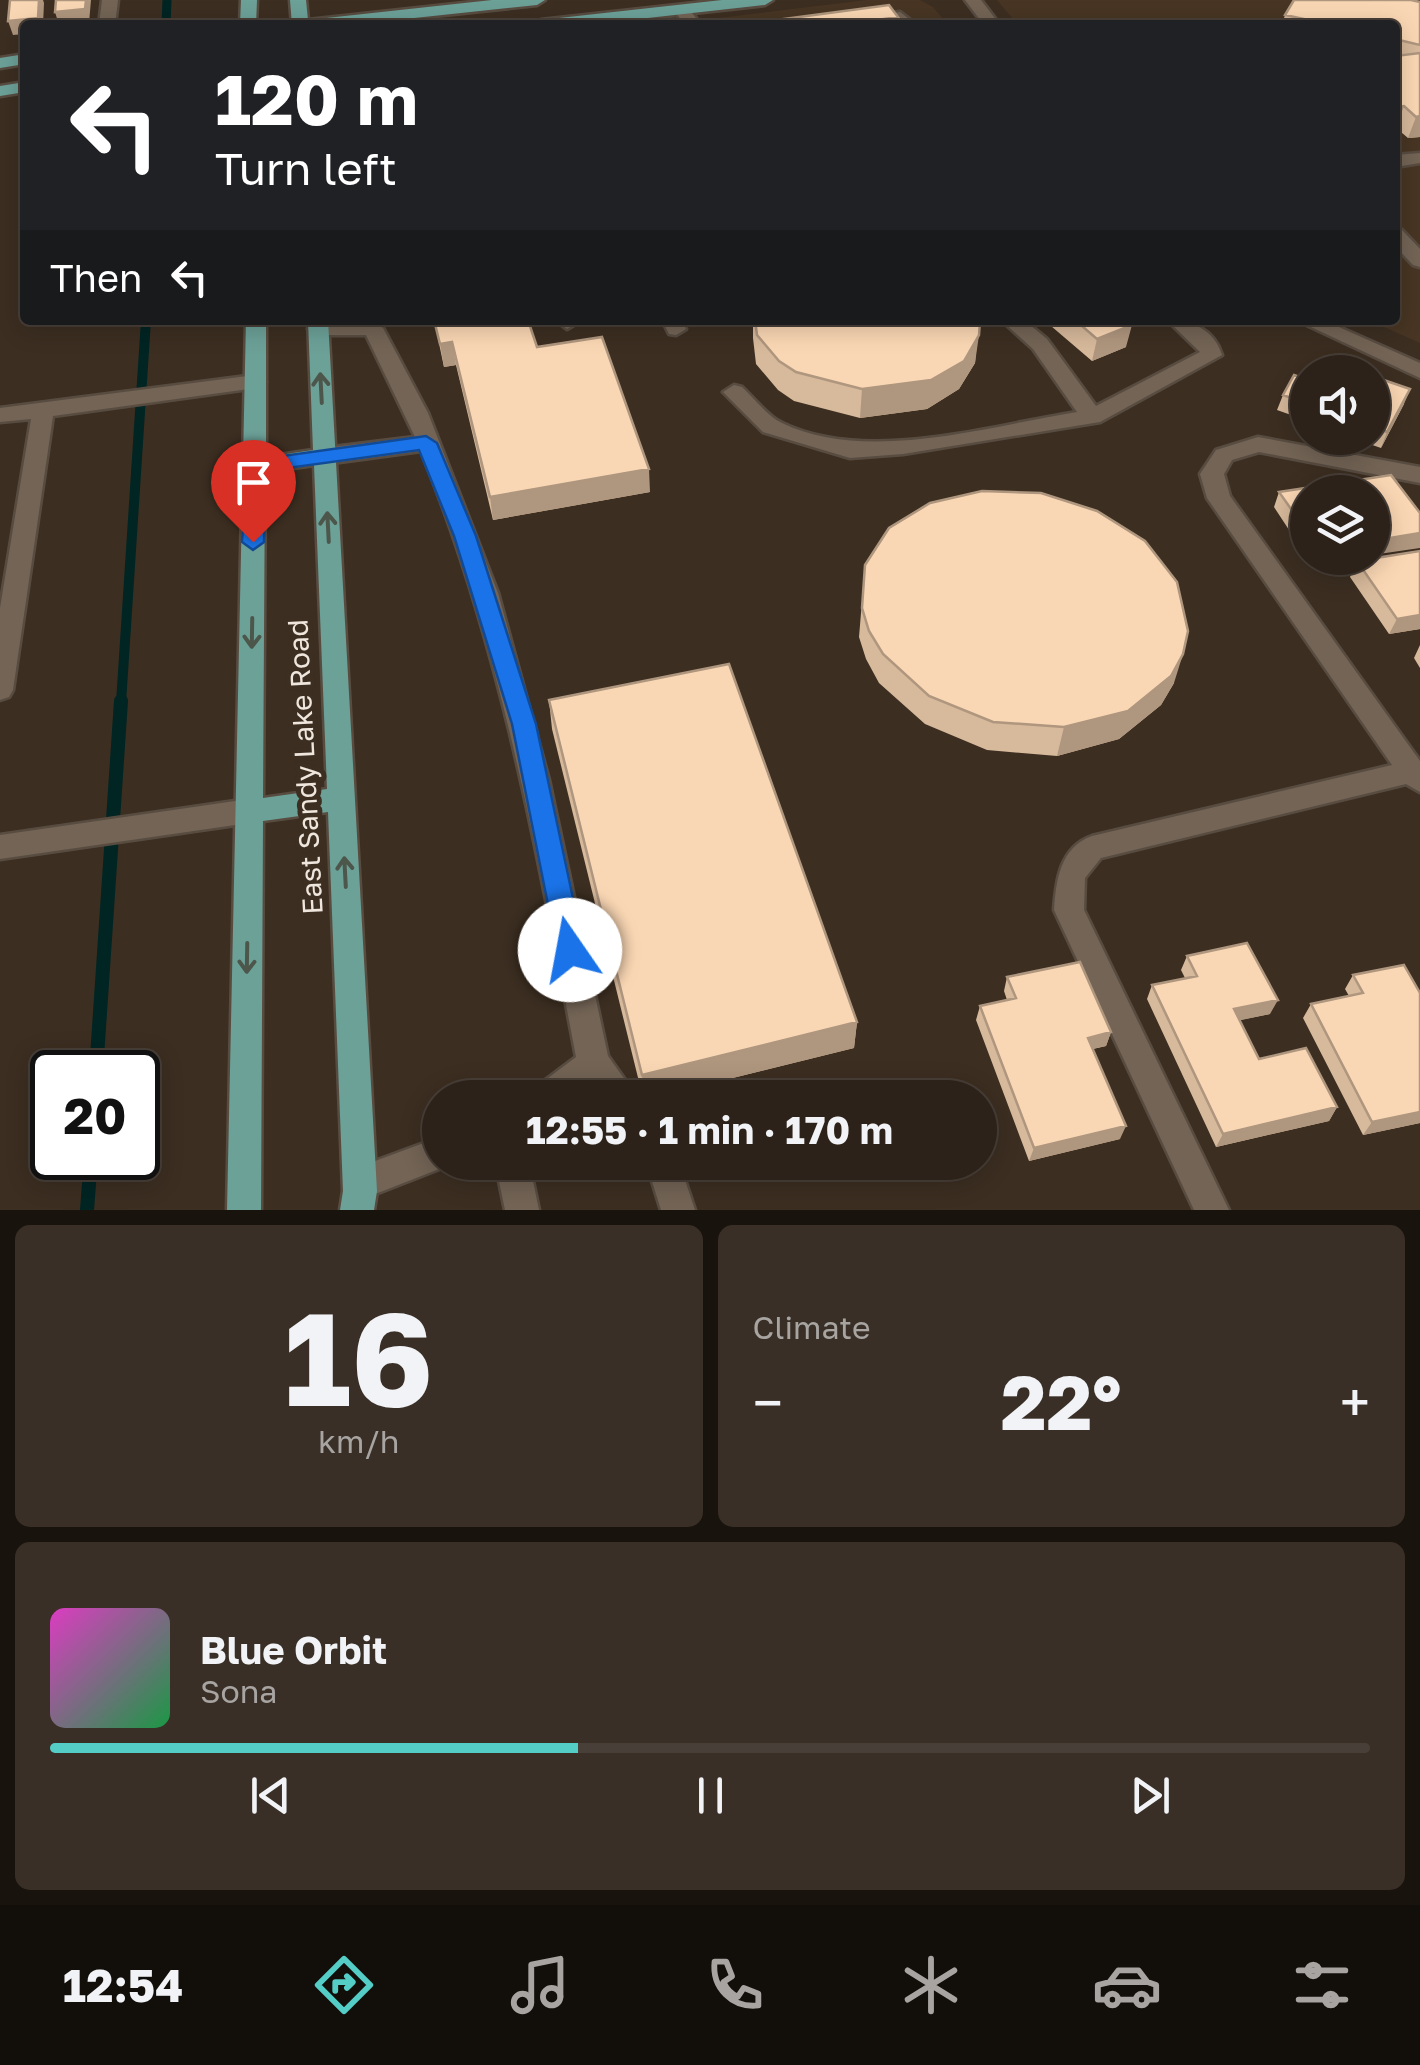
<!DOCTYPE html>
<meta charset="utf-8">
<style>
body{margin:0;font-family:"Golos Text",sans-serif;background:#392f26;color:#f1f3f6;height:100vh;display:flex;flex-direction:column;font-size:38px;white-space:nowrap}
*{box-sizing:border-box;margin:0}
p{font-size:32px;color:#a7a4a2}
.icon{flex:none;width:55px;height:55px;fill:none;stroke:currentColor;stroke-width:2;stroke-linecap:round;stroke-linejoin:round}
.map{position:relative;height:1210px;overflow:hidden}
.details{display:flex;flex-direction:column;gap:15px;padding:15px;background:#19130e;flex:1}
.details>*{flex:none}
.banner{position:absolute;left:20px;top:20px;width:1380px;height:305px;border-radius:10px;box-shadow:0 5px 25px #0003,0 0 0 2px #483f38;background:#202124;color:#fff;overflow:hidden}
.fabs{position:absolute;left:1290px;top:355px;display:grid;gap:20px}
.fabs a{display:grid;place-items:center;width:100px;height:100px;border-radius:50%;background:#2d2219;box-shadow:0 5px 25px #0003,0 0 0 2px #483f38;font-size:50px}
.speed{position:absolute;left:30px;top:1050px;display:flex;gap:20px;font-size:50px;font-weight:700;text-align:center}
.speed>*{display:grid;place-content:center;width:130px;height:130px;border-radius:50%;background:#2d2219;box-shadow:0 5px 25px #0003,0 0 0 2px #483f38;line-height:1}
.speed .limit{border:5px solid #111;border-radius:15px;background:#fff;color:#111}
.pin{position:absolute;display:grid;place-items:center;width:85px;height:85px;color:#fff;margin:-102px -42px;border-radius:50% 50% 50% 0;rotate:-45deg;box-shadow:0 0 10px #0007}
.pin .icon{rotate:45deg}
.me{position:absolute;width:110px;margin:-55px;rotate:348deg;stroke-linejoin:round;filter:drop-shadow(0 0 8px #0008)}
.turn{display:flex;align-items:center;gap:35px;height:210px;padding:0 30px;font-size:45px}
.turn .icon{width:130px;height:130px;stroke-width:2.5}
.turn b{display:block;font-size:70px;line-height:85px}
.then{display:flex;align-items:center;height:95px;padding:0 30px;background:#0003;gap:20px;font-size:38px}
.big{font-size:75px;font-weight:700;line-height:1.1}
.details .widget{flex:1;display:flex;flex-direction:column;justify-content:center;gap:15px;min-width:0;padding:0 35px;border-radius:15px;background:#392f26}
.details .dial{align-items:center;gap:0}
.dial b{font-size:130px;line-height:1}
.song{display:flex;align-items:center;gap:30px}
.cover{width:120px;height:120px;border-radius:15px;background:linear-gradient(135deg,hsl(310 70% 55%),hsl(140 70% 35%))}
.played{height:10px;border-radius:5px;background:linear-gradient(90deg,#54cdc6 40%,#483f38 40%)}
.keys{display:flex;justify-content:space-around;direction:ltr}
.heat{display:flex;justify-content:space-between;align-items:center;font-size:55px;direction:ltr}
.details .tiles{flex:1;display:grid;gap:15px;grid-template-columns:1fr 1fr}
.widget:last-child{grid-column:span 2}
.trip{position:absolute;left:422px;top:1080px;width:575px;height:100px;border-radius:50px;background:#2d2219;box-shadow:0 5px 25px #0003,0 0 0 2px #483f38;font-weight:700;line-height:100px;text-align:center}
.dock{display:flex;height:160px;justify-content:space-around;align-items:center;background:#120e0a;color:#a7a4a2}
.dock .icon{width:70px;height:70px}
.dock .on{color:#54cdc6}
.dock b{font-size:45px;color:#f1f3f6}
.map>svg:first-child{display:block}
</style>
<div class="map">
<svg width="1420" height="1210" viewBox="0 0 1420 1210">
<rect width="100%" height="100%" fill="#3c2e21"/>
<path fill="#483523" d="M866,0h54l13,7 15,18h-287z
M997,0h423v343l-52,-23h27v-295h-377z"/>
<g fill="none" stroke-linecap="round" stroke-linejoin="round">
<path stroke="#012523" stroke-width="9" d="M166,25l1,-25"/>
<path stroke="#012523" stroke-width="10" d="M121,703l25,-383"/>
<path stroke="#012523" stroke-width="14" d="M96,1072l25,-371
M87,1210l4,-52"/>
<defs>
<path id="minor" d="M102,0h16l-3,25h-16z
M965,0h16l19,25h-16z
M675,6h12l14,19h-16l-12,-16z
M900,12l17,13h-87l8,-5z
M1420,153v10l-25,4v-12z
M1395,228l7,2 18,19v18l-7,-2 -18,-19z
M555,320h20l2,3 -10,6z
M662,320h20l4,9 -10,6 -7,-1z
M1001,320h23l23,19 49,67 104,-54 -33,-32c24,0 47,9 55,35l-122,67 -197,32 -53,4 -87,-26 -40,-40 11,-7 8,2c12,11 25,29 40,36 84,41 207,3 295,-11l-44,-63z
M1296,320h27l97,43v15z
M373,322l10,6 45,85 70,180 51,187 59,276 30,42h-37l-11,-14 -17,14h-42l5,-11 40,-30c-39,-205 -75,-412 -155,-606l-96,13 -11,-8 11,-8 90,-11 -49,-102h-48l-10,-6 10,-6z
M255,375l8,2 3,5 -3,5 -210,29 -40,274 -4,7 -9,3v-92l31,-189 -31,3v-14z
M1258,437l162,30v16l-161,-31 -27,8 -8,14 6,22 190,265v31l-14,-8 -305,74 -16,20 -1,32 145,300h-35l-140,-300c2,-29 6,-63 38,-74l300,-71 -185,-267 -7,-24 16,-24z
M249,799l10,4 4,8 -4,8 -10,4 -249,36v-24z
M440,1137v25l12,2 -92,36 -12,-5 -5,-12 5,-12z
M495,1162h34l10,48h-34z
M646,1162h33l16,48h-34z"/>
<path id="major" d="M241,0h16l-1,25h-16z
M290,0h16l2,20 184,-20h53l-8,5 -188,20h-57z
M722,0h51l-8,5 -180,20h-52l8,-5z
M25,54v10l-25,4v-10z
M25,82v10l-25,4v-10z
M246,320h20v137l47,-7 -5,-130h20l49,871 -3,19h-34l3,-19 -15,-379 -65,9 -2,389h-34zM314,465l13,324 -64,9 2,-326z"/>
</defs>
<use href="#minor" stroke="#584c41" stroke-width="5"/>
<use href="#major" stroke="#584c41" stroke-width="5"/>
<use href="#minor" fill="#736455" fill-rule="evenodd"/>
<use href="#major" fill="#6ca198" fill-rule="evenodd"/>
</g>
<path fill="#d7b99b" d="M1420,2v135l-12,1 -13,-11v-102h-113l3,-10z
M434,320h94l9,27 113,145 -157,28 -37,-155 -12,2z
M753,320h226l-4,43 -16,26 -32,20 -67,9 -66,-17 -16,-11 -22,-26 -3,-26z
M1044,320h82v27l-34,14z
M1372,376l32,28 -23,44 -29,-10h20z
M1308,380v41l-31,-11 6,-15z
M1279,492h29v66h50l-46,7 -38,-58z
M1357,561l63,68 -31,5 -39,-57z
M865,565l309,118 -13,22 -42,34 -62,17 -70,-6 -62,-26 -46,-41 -13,-24 -7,-22z
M1420,645v23l-6,-10z
M549,700l308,322 -3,26 -202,50h-9l-91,-369z
M1187,956l83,58 -30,6 19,39 78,48 -8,14 -113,26 -69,-148 5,-14 33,-7 -4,-8z
M1353,975l67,18v130l-57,12 -60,-117 8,-14 38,-8 -4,-7z
M1007,977l104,55 -5,14 -13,3 27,90 -91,22 -53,-141 4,-14 27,-6 -3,-9z"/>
<path fill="#af967e" d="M39,0h4l1,3 -1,22h-18v9l-12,1 -5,-14z
M86,0h5l-2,23 -30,2 -4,-13z
M898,17l-1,8h-28l1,-4z
M1404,106l-8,21h-1v-20z
M1420,116v21l-12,1 8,-21z
M1132,325l-6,22 -34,14 5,-22z
M979,335l-4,28 -16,26 -32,20 -67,9 2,-29z
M452,342l4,23 -12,2 -4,-23z
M1410,389l-6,15 -23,44 6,-16z
M649,469l1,23 -157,28 -3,-23z
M1420,533v15l-48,7v-14z
M1315,558h43l-46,7z
M1420,615v14l-31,5 8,-15z
M1183,654l-9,29 -13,22 -42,34 -62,17 7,-29z
M1278,1000l-8,14 -43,9 7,-14z
M857,1022l-3,26 -202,50h-8l-2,-23z
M1111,1032l-5,14 -23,5 5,-13z
M1337,1107l-8,14 -113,26 7,-13z
M1420,1112v11l-57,12 9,-13z
M1126,1126l-6,13 -91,22 5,-13z"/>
<path fill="#fad7b4" stroke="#af967e" stroke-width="2.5" d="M10,0h29l-1,18 -30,3z
M56,0h30l-1,9 -30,3z
M1294,0h117l9,2v43l-25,-6v-14h-63l-47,-10z
M889,5l9,12 -28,4 3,4h-85l-4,-6z
M1420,53v63l-4,1 -12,-11 -9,1v-51z
M434,320h94l9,27 65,-10 47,132 -159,28 -38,-155 -12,2z
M755,320h224l1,1 -1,14 -15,26 -33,19 -69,9 -66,-17 -17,-11 -22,-26z
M1075,320h51l6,5 -35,14z
M1345,366l18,6h-22z
M1294,375l14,5v24l-25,-9z
M1372,376l38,13 -23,43 -15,-5z
M1391,475l29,38v20l-48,8v-49h-64v41l-29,-41z
M982,491l59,2 56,18 48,30 32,41 11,49 -5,23 -12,22 -43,35 -64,16 -71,-5 -64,-26 -46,-42 -14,-23 -7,-23 3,-43 24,-37 41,-25z
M1420,551v64l-23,4 -40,-58z
M729,664l128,358 -215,53 -93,-375z
M1247,943l31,57 -44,9 25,50 47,-11 31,59 -114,27 -71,-149 45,-9 -10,-20z
M1080,962l31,70 -23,6 38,88 -92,22 -54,-142 36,-8 -9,-21z
M1404,965l16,28v119l-48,10 -61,-118 52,-11 -10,-18z"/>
<defs><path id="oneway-shaft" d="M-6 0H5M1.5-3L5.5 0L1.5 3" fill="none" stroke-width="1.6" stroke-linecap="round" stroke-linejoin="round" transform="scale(2.5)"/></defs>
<g stroke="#4d564b">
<use href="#oneway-shaft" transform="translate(321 388) rotate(-93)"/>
<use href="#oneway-shaft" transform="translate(328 527) rotate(-93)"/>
<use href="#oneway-shaft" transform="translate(252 633) rotate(91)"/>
<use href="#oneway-shaft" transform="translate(345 872) rotate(-93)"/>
<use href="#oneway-shaft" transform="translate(247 958) rotate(91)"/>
</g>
<path fill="#1a73e8" stroke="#114b97" stroke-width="2.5" d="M426,436l11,7 39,93 60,188 48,226 -4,9 -10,3 -9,-3 -4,-9 -45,-226 -58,-188 -35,-86 -154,21 -1,71 -11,8 -11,-8 5,-81z"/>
<g text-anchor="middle" stroke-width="10" stroke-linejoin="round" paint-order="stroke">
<g font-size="28" fill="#efe6dd" stroke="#3c2e21">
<text transform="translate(305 767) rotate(-93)" y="10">East Sandy Lake Road</text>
</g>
</g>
</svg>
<div class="fabs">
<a><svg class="icon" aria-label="sound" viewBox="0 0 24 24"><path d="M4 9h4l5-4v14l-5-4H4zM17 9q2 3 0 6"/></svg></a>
<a><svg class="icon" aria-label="layers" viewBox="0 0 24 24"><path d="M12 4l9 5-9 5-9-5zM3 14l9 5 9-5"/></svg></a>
</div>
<div class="speed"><div class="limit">20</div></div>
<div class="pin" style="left:253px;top:542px;background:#d93025"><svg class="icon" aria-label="arrive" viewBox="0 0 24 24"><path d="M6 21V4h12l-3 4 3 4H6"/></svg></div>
<svg class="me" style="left:570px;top:950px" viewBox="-20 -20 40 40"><circle r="19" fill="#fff"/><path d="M0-13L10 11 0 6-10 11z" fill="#1a73e8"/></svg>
<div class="trip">12:55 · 1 min · 170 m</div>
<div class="banner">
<div class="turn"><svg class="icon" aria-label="left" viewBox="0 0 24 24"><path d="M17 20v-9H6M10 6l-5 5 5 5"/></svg><div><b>120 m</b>Turn left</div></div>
<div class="then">Then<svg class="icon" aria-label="left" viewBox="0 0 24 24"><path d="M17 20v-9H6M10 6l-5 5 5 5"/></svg></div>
</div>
</div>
<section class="details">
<div class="tiles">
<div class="widget dial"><b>16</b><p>km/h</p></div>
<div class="widget"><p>Climate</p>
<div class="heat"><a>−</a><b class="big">22°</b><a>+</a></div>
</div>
<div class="widget">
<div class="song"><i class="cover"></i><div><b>Blue Orbit</b><p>Sona</p></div></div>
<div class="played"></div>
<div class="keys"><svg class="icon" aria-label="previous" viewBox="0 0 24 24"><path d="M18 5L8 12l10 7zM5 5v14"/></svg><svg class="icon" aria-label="pause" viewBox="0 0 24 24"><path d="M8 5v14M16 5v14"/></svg><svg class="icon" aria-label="next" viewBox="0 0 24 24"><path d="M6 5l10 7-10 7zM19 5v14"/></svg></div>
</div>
</div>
</section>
<nav class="dock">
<b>12:54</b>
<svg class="icon on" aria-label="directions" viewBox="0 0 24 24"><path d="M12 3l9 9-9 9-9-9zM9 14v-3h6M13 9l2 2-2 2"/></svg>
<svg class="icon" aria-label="music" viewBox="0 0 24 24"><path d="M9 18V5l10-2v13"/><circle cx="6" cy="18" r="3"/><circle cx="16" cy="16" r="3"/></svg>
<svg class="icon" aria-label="phone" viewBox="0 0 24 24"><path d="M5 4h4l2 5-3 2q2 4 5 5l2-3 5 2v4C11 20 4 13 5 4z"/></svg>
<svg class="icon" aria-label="climate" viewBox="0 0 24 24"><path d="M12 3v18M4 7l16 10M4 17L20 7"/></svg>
<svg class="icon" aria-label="car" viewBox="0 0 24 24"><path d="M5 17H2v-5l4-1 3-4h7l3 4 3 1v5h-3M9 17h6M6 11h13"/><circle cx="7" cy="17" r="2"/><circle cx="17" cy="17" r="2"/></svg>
<svg class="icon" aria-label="filters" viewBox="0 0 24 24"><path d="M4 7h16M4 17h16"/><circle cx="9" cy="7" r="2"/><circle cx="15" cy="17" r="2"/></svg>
</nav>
